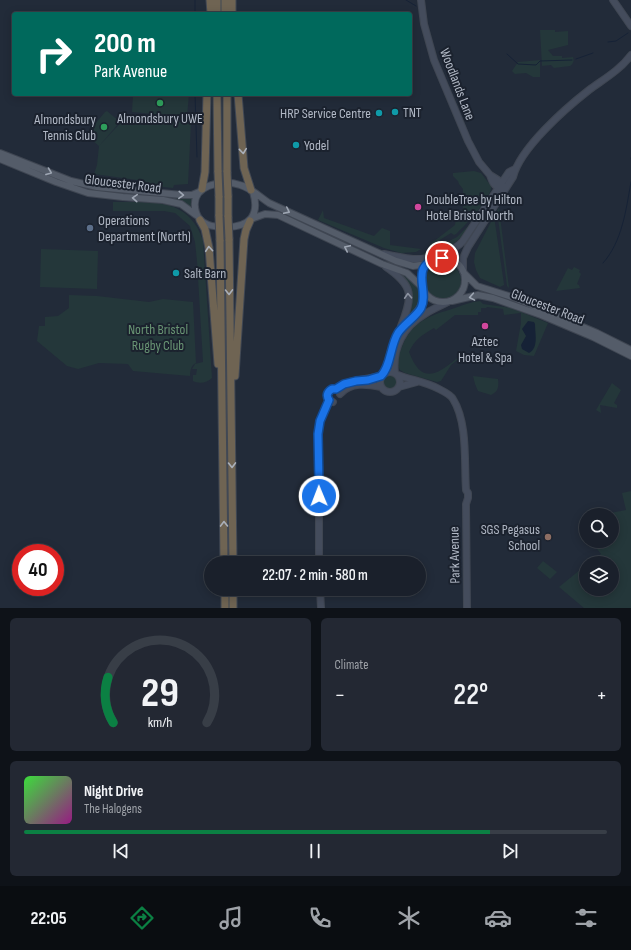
<!DOCTYPE html>
<meta charset="utf-8">
<style>
body{margin:0;font-family:"Sofia Sans Condensed",sans-serif;background:#232833;color:#f1f3f6;height:100vh;display:flex;flex-direction:column;font-size:15px;white-space:nowrap}
*{box-sizing:border-box;margin:0}
p{font-size:13px;color:#9fa3a9}
.icon{flex:none;width:22px;height:22px;fill:none;stroke:currentColor;stroke-width:2;stroke-linecap:round;stroke-linejoin:round}
.map{position:relative;height:608px;overflow:hidden}
.side{display:flex;flex-direction:column;gap:10px;padding:10px;background:#0e1218;flex:1}
.side>*{flex:none}
.top-card{position:absolute;left:12px;top:12px;width:400px;height:84px;border-radius:4px;box-shadow:0 2px 10px #0003,0 0 0 1px #383e47;background:#00695c;color:#fff;overflow:hidden}
.controls{position:absolute;left:579px;top:508px;display:grid;gap:8px}
.controls a{display:grid;place-items:center;width:40px;height:40px;border-radius:50%;background:#1a202b;box-shadow:0 2px 10px #0003,0 0 0 1px #383e47;font-size:20px}
.speed{position:absolute;left:12px;top:544px;display:flex;gap:8px;font-size:20px;font-weight:700;text-align:center}
.speed>*{display:grid;place-content:center;width:52px;height:52px;border-radius:50%;background:#1a202b;box-shadow:0 2px 10px #0003,0 0 0 1px #383e47;line-height:1}
.speed .limit{border:6px solid #d22;background:#fff;color:#111}
.pin{position:absolute;display:grid;place-items:center;width:34px;height:34px;color:#fff;margin:-17px;border:2px solid #fff;border-radius:50%;box-shadow:0 1px 4px #0007}
.me{position:absolute;width:44px;margin:-22px;rotate:359deg;stroke-linejoin:round;filter:drop-shadow(0 0 3px #0008)}
.turn{display:flex;align-items:center;gap:14px;height:84px;padding:0 16px;font-size:18px}
.turn .icon{width:52px;height:52px;stroke-width:2.5}
.turn b{display:block;font-size:28px;line-height:34px}
.big{font-size:30px;font-weight:600;line-height:1.1}
.side .tile{flex:1;display:flex;flex-direction:column;justify-content:center;gap:6px;min-width:0;padding:0 14px;border-radius:6px;background:#232833}
.side .dial{align-items:center;gap:0}
.dial svg{height:104px;overflow:visible;fill:none;stroke:#383e47;stroke-width:7;stroke-linecap:round;text-anchor:middle}
.dial text{fill:#f1f3f6;stroke:none}
.song{display:flex;align-items:center;gap:12px}
.cover{width:48px;height:48px;border-radius:6px;background:linear-gradient(135deg,hsl(120 70% 55%),hsl(310 70% 35%))}
.played{height:4px;border-radius:2px;background:linear-gradient(90deg,#0b8043 80%,#383e47 80%)}
.keys{display:flex;justify-content:space-around;direction:ltr}
.heat{display:flex;justify-content:space-between;align-items:center;font-size:22px;direction:ltr}
.side .tiles{flex:1;display:grid;gap:10px;grid-template-columns:1fr 1fr}
.tile:last-child{grid-column:span 2}
.trip{position:absolute;left:204px;top:556px;width:222px;height:40px;border-radius:20px;background:#1a202b;box-shadow:0 2px 10px #0003,0 0 0 1px #383e47;font-weight:600;line-height:40px;text-align:center}
.dock{display:flex;height:64px;justify-content:space-around;align-items:center;background:#0a0d11;color:#9fa3a9}
.dock .icon{width:28px;height:28px}
.dock .on{color:#0b8043}
.dock b{font-size:18px;color:#f1f3f6}
.map>svg:first-child{display:block}
</style>
<div class="map">
<svg width="631" height="608" viewBox="0 0 631 608">
<rect width="100%" height="100%" fill="#222b39"/>
<path fill="#24373a" d="M540,30h15v2l13,-1v14l-20,5 5,6h9v2l11,-1c1,4 1,6 -3,9l-16,2 -3,-3 -9,1z
M540,60v17h-7l-7,-4 -11,1 -3,-3 6,-9z
M133,94h56l-2,23 -55,-5z
M107,111l13,11 -21,24 -13,-11 19,-23z
M127,116l64,7 -3,61 -14,1 -1,3 -29,-3v-4l-50,-7 3,-9 2,-19z
M474,171l7,2 10,13c2,11 -27,40 -35,48l-2,1 -3,-2 -21,13 -1,-1 26,-20 1,-7 7,-8v-21l-4,-5 -1,-3 -5,-5v-3z
M115,191l71,7 9,-1 -2,13 -12,-8 -67,-8z
M113,202c39,1 74,-6 90,38l9,138c-5,5 -13,6 -19,3v-6h3l1,-6h-5l3,-5 8,-2 -6,-101 -2,-19 -5,-16 -15,-13 -11,-2h-51z
M499,208l10,80 -2,-2 -10,-75z
M323,210l1,8 50,18 8,-8 8,3v14l31,4 -5,3 -15,1 -17,-5 -66,-28z
M494,216l10,68v1l-4,2 -20,-9 -4,-8 -2,-8 1,-9z
M472,222c-17,26 -23,26 -51,33l36,-18z
M41,249l57,2 -1,38 -57,-2z
M425 281a18 18 0 1 1 36 0a18 18 0 1 1-36 0Z
M574,267l6,3 -1,2 2,2 -4,10 2,1 1,3 -24,3 12,-23 4,2z
M397,271c13,5 28,17 22,33 -1,5 -6,9 -10,13l-1,-1 4,-13 -5,-22z
M69,295l28,1 52,6 14,-3 30,3 3,61c-5,2 -6,8 -6,13l-57,-5 -5,-7 -29,-1 -21,6 -11,-3 -30,-25 2,-15h6v-9l13,-1 11,-8z
M480,301l3,3 28,4 37,15 -14,33 -10,-1 -8,-4 5,-28v-10l-17,2 -1,-6 -16,-2 -1,1h-5v4h-3v3h-23l-19,15 -2,-2c-12,7 -19,11 -25,24 15,40 35,16 57,-1v2l-15,12 -10,16 -4,1 -32,-9 -5,-3c-4,-7 -2,-13 1,-21 10,-28 28,-33 54,-41 8,-3 16,-6 25,-7z
M383 382a7 7 0 1 1 14 0a7 7 0 1 1-14 0Z
M473,376l25,3c1,9 0,12 -7,16l-13,-4 -3,-7z
M612,383l9,7 -7,13 3,2v3l-17,-3 1,8 -5,-3z
M631,491v117h-47l-25,-21 27,-22v24h26v-26h-23l12,-9 -10,-13h21v-26h-12l26,-5 -4,-17z
M543,561l14,11 -7,7 -13,-11z"/>
<path fill="#162236" d="M528,321l6,1 1,2c0,10 4,24 -6,29l-7,-4 -1,-4 5,-9 -4,-7z"/>
<g fill="none" stroke-linecap="round" stroke-linejoin="round">
<path stroke="#162236" stroke-width="1" d="M406,0l10,6
M195,14v-14
M608,42l8,-1 12,-8
M507,54l11,10 18,1 4,-4 32,-1
M576,59l17,-6
M195,94l2,63
M631,158v1
M603,263c19,-21 23,-53 28,-81"/>
<defs>
<path id="secondary" d="M421,0l3,24 10,36 34,81 11,21 11,13 8,5 7,9
M613,0l18,26
M490,175c2,6 4,12 11,13
M384,254c9,2 19,4 29,5 13,1 41,-7 50,-18l46,-69 6,-3
M386,267c28,19 27,29 15,59
M463,271v-13l5,-11 45,-70c7,-29 53,-69 76,-87 15,-11 31,-20 42,-35
M380 382a10 10 0 1 1 20 0a10 10 0 1 1-20 0Z
M384,373c5,-13 7,-27 14,-39 9,-17 28,-22 25,-44
M395,373c-3,-25 9,-47 30,-59 7,-5 15,-8 23,-12
M398,375c13,5 28,7 41,14 4,2 12,6 14,10 15,24 11,63 13,91l2,3v5l-2,6 1,104
M399,387l18,-5
M340,394c11,-12 26,-10 41,-7
M333,402l-4,-2 -2,-4 1,-3 4,-4h4l13,-7 32,-6
M319,563v-72l1,-1 -1,-6 -1,-50 2,-13 9,-21
M320,589l1,19"/>
<path id="primary" d="M0,153l71,28 26,6 85,8h10l7,-3
M0,159l56,23 32,11 35,4 40,3 18,4 15,11
M253,192c7,23 -3,35 -27,35 -12,0 -26,-1 -30,-15 -8,-27 26,-33 44,-27 11,3 20,12 29,18l127,58 17,5 15,-2
M251,219l14,-5 13,1 104,49 25,9 15,14
M421 280a22 22 0 1 1 44 0a22 22 0 1 1-44 0Z
M464,273l13,13 38,12 82,35 34,17
M452,301l26,-6 15,3 48,17 52,22 38,19"/>
<path id="highway" d="M210,0l1,14
M225,0v14
M217,14v-14
M232,14v-14
M217,94l1,78
M227,94v78
M238,94l6,74 7,22
M202,189l3,-17 2,-78
M219,196v20
M228,196v21
M200,220l5,9 4,19 9,116
M229,239l4,324
M220,240l4,323
M235,376l9,-137 2,-9 4,-9
M225,589v19
M233,589v19"/>
</defs>
<use href="#secondary" stroke="#3f4652" stroke-width="8"/>
<use href="#primary" stroke="#3f4652" stroke-width="8"/>
<use href="#highway" stroke="#414854" stroke-width="9"/>
<use href="#secondary" stroke="#444c5c" stroke-width="6"/>
<use href="#primary" stroke="#545c69" stroke-width="6"/>
<use href="#highway" stroke="#6f6453" stroke-width="7"/>
<defs>
<path id="highway-bridge" d="M218,172l1,24
M227,172l1,24
M219,216l1,24
M228,217l1,22"/>
</defs>
<use href="#highway-bridge" stroke="#414854" stroke-width="9" stroke-linecap="butt"/>
<use href="#highway-bridge" stroke="#6f6453" stroke-width="7"/>
</g>
<defs><path id="oneway-chevron" d="M-2-3.5L2.5 0L-2 3.5" fill="none" stroke-width="1.6" stroke-linecap="round" stroke-linejoin="round"/></defs>
<g stroke="#aab0ba">
<use href="#oneway-chevron" transform="translate(243 151) rotate(84)"/>
<use href="#oneway-chevron" transform="translate(209 249) rotate(-95)"/>
<use href="#oneway-chevron" transform="translate(229 292) rotate(89)"/>
<use href="#oneway-chevron" transform="translate(232 465) rotate(89)"/>
<use href="#oneway-chevron" transform="translate(224 524) rotate(-91)"/>
</g>
<g stroke="#9ea6b3">
<use href="#oneway-chevron" transform="translate(49 172) rotate(21)"/>
<use href="#oneway-chevron" transform="translate(181 195) rotate(3)"/>
<use href="#oneway-chevron" transform="translate(135 198) rotate(-176)"/>
<use href="#oneway-chevron" transform="translate(287 211) rotate(26)"/>
<use href="#oneway-chevron" transform="translate(347 248) rotate(-155)"/>
<use href="#oneway-chevron" transform="translate(472 297) rotate(170)"/>
</g>
<use stroke="#8b92a0" href="#oneway-chevron" transform="translate(408 296) rotate(-93)"/>
<g fill="none" stroke-linecap="round" stroke-linejoin="round">
<defs>
<path id="route" d="M319,496l-2,-10 2,-2 -1,-50 2,-13 9,-21c-3,-4 -2,-8 3,-11h4l8,-5 12,-3 12,-1 13,-4c10,-10 9,-30 17,-43 6,-9 19,-17 23,-25 9,-19 -14,-44 21,-50"/>
</defs>
<use href="#route" stroke="#114b97" stroke-width="10"/>
<use href="#route" stroke="#1a73e8" stroke-width="7"/>
</g>
<g fill="#2e9e5b" stroke="#1b222e" stroke-width="1.5">
<circle cx="160" cy="103" r="4"/>
<circle cx="104" cy="127" r="4"/>
</g>
<g fill="#0f9aa8" stroke="#1b222e" stroke-width="1.5">
<circle cx="395" cy="112" r="4"/>
<circle cx="379" cy="113" r="4"/>
<circle cx="296" cy="145" r="4"/>
<circle cx="176" cy="273" r="4"/>
</g>
<g fill="#d1479c" stroke="#1b222e" stroke-width="1.5">
<circle cx="418" cy="207" r="4"/>
<circle cx="485" cy="326" r="4"/>
</g>
<circle fill="#5c6f8a" stroke="#1b222e" stroke-width="1.5" cx="90" cy="228" r="4"/>
<circle fill="#8d6e63" stroke="#1b222e" stroke-width="1.5" cx="548" cy="537" r="4"/>
<g text-anchor="middle" stroke-width="4" stroke-linejoin="round" paint-order="stroke">
<g font-size="14" fill="#b1b8c5" stroke="#1b222e">
<text transform="translate(458 84) rotate(69)" y="5">Woodlands Lane</text>
<text transform="translate(123 183) rotate(7)" y="5">Gloucester Road</text>
<text transform="translate(548 306) rotate(21)" y="5">Gloucester Road</text>
<text transform="translate(454 555) rotate(-91)" y="5">Park Avenue</text>
</g>
<g font-size="14" fill="#b1b8c5" stroke="#1b222e" text-anchor="start">
<text x="403" y="117">TNT</text>
<text x="371" y="118" text-anchor="end">HRP Service Centre</text>
<text x="160" y="123" text-anchor="middle">Almondsbury UWE</text>
<text x="96" y="124" text-anchor="end">Almondsbury<tspan x="96" dy="16">Tennis Club</tspan></text>
<text x="304" y="150">Yodel</text>
<text x="426" y="204">DoubleTree by Hilton<tspan x="426" dy="16">Hotel Bristol North</tspan></text>
<text x="98" y="225">Operations<tspan x="98" dy="16">Department (North)</tspan></text>
<text x="184" y="278">Salt Barn</text>
<text x="485" y="346" text-anchor="middle">Aztec<tspan x="485" dy="16">Hotel &amp; Spa</tspan></text>
<text x="540" y="534" text-anchor="end">SGS Pegasus<tspan x="540" dy="16">School</tspan></text>
</g>
<g font-size="14" fill="#699574" stroke="#1b222e">
<text x="158" y="334">North Bristol<tspan x="158" dy="16">Rugby Club</tspan></text>
</g>
</g>
</svg>
<div class="controls">
<a><svg class="icon" aria-label="search" viewBox="0 0 24 24"><circle cx="10" cy="10" r="6"/><path d="M15 15l6 6"/></svg></a>
<a><svg class="icon" aria-label="layers" viewBox="0 0 24 24"><path d="M12 4l9 5-9 5-9-5zM3 14l9 5 9-5"/></svg></a>
</div>
<div class="speed"><div class="limit">40</div></div>
<div class="pin" style="left:442px;top:258px;background:#d93025"><svg class="icon" aria-label="arrive" viewBox="0 0 24 24"><path d="M6 21V4h12l-3 4 3 4H6"/></svg></div>
<svg class="me" style="left:319px;top:496px" viewBox="-20 -20 40 40"><circle r="17" fill="#1a73e8" stroke="#fff" stroke-width="3"/><path d="M0-11L8 9 0 5-8 9z" fill="#fff"/></svg>
<div class="trip">22:07 · 2 min · 580 m</div>
<div class="top-card">
<div class="turn"><svg class="icon" aria-label="right" viewBox="0 0 24 24"><path d="M7 20v-9h11M14 6l5 5-5 5"/></svg><div><b>200 m</b>Park Avenue</div></div>
</div>
</div>
<section class="side">
<div class="tiles">
<div class="tile dial"><svg viewBox="0 0 100 80">
<path d="M14 69A42 42 0 1 1 86 69"/>
<path d="M14 69A42 42 0 0 1 10 34" stroke="#0b8043"/>
<text x="50" y="56" font-size="32" font-weight="700">29</text>
<text x="50" y="72" font-size="11">km/h</text>
</svg></div>
<div class="tile"><p>Climate</p>
<div class="heat"><a>−</a><b class="big">22°</b><a>+</a></div>
</div>
<div class="tile">
<div class="song"><i class="cover"></i><div><b>Night Drive</b><p>The Halogens</p></div></div>
<div class="played"></div>
<div class="keys"><svg class="icon" aria-label="previous" viewBox="0 0 24 24"><path d="M18 5L8 12l10 7zM5 5v14"/></svg><svg class="icon" aria-label="pause" viewBox="0 0 24 24"><path d="M8 5v14M16 5v14"/></svg><svg class="icon" aria-label="next" viewBox="0 0 24 24"><path d="M6 5l10 7-10 7zM19 5v14"/></svg></div>
</div>
</div>
</section>
<nav class="dock">
<b>22:05</b>
<svg class="icon on" aria-label="directions" viewBox="0 0 24 24"><path d="M12 3l9 9-9 9-9-9zM9 14v-3h6M13 9l2 2-2 2"/></svg>
<svg class="icon" aria-label="music" viewBox="0 0 24 24"><path d="M9 18V5l10-2v13"/><circle cx="6" cy="18" r="3"/><circle cx="16" cy="16" r="3"/></svg>
<svg class="icon" aria-label="phone" viewBox="0 0 24 24"><path d="M5 4h4l2 5-3 2q2 4 5 5l2-3 5 2v4C11 20 4 13 5 4z"/></svg>
<svg class="icon" aria-label="climate" viewBox="0 0 24 24"><path d="M12 3v18M4 7l16 10M4 17L20 7"/></svg>
<svg class="icon" aria-label="car" viewBox="0 0 24 24"><path d="M5 17H2v-5l4-1 3-4h7l3 4 3 1v5h-3M9 17h6M6 11h13"/><circle cx="7" cy="17" r="2"/><circle cx="17" cy="17" r="2"/></svg>
<svg class="icon" aria-label="filters" viewBox="0 0 24 24"><path d="M4 7h16M4 17h16"/><circle cx="9" cy="7" r="2"/><circle cx="15" cy="17" r="2"/></svg>
</nav>
